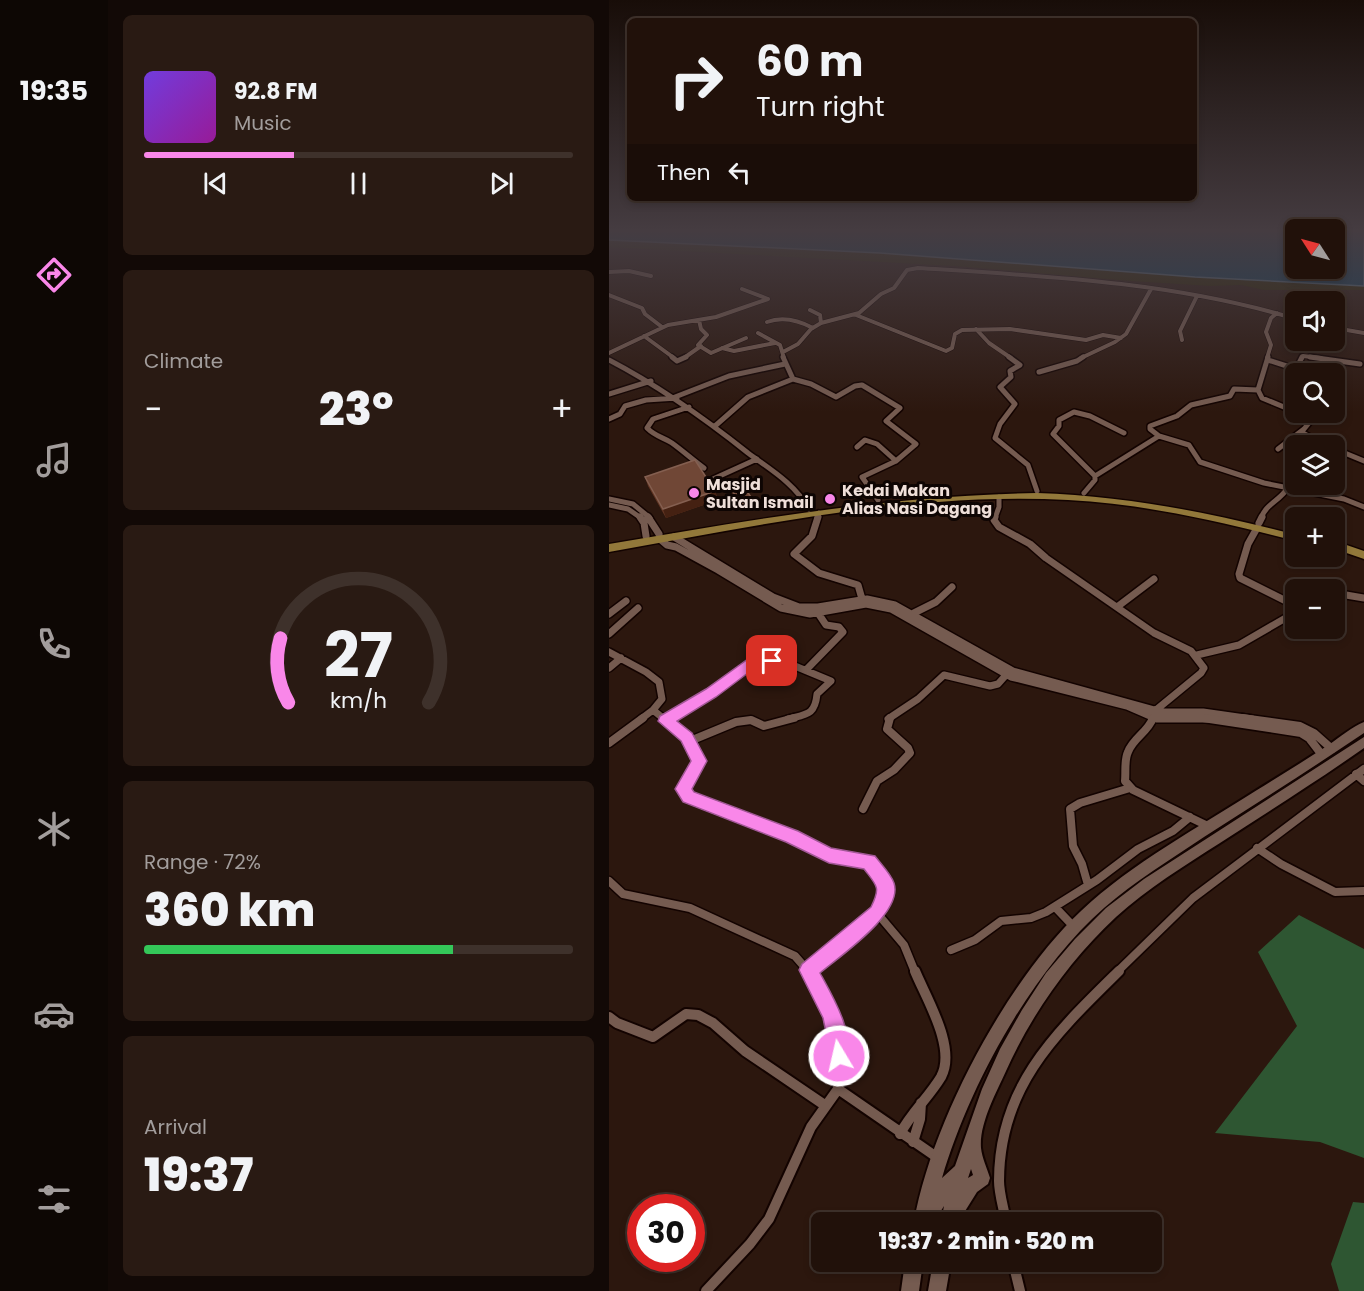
<!DOCTYPE html>
<meta charset="utf-8">
<style>
body{margin:0;font-family:Poppins,sans-serif;background:#291a13;color:#f1f3f6;height:100vh;display:flex;flex-direction:column;font-size:22px;white-space:nowrap}
*{box-sizing:border-box;margin:0}
p{font-size:20px;color:#a29d9c}
.icon{flex:none;width:33px;height:33px;fill:none;stroke:currentColor;stroke-width:2;stroke-linecap:round;stroke-linejoin:round}
.map{position:relative;flex:1;overflow:hidden}
.drawer{display:flex;flex-direction:column;gap:15px;padding:15px;background:#120906;width:501px}
.drawer>*{flex:none}
.banner{position:absolute;left:18px;top:18px;width:570px;height:183px;border-radius:9px;box-shadow:0 3px 9px #0003,0 0 0 2px #3e312b;background:#21110a;color:#f1f3f6;overflow:hidden}
.needle{width:39px;rotate:306deg}
.controls{position:absolute;left:676px;top:219px;display:grid;gap:12px}
.controls a{display:grid;place-items:center;width:60px;height:60px;border-radius:9px;background:#21110a;box-shadow:0 3px 9px #0003,0 0 0 2px #3e312b;font-size:30px}
.speed{position:absolute;left:18px;top:1194px;display:flex;gap:12px;font-size:30px;font-weight:700;text-align:center}
.speed>*{display:grid;place-content:center;width:78px;height:78px;border-radius:50%;background:#21110a;box-shadow:0 3px 9px #0003,0 0 0 2px #3e312b;line-height:1}
.speed .limit{border:9px solid #d22;background:#fff;color:#111}
.pin{position:absolute;display:grid;place-items:center;width:51px;height:51px;color:#fff;margin:-26px;border-radius:12px;box-shadow:0 3px 9px #0006}
.me{position:absolute;width:66px;margin:-33px;rotate:351deg;stroke-linejoin:round;filter:drop-shadow(0 0 4px #0008)}
.turn{display:flex;align-items:center;gap:21px;height:126px;padding:0 30px;font-size:27px}
.turn .icon{width:78px;height:78px;stroke-width:2.5}
.turn b{display:block;font-size:42px;line-height:51px}
.then{display:flex;align-items:center;height:57px;padding:0 30px;background:#0003;gap:12px;font-size:22px}
.big{font-size:45px;font-weight:800;line-height:1.1}
.drawer .tile{flex:1;display:flex;flex-direction:column;justify-content:center;gap:9px;min-width:0;padding:0 21px;border-radius:9px;background:#291a13}
.drawer .dial{align-items:center;gap:0}
.dial svg{height:156px;overflow:visible;fill:none;stroke:#3e312b;stroke-width:7;stroke-linecap:round;text-anchor:middle}
.dial text{fill:#f1f3f6;stroke:none}
.song{display:flex;align-items:center;gap:18px}
.cover{width:72px;height:72px;border-radius:9px;background:linear-gradient(135deg,hsl(260 70% 55%),hsl(300 70% 35%))}
.played{height:6px;border-radius:3px;background:linear-gradient(90deg,#f987e9 35%,#3e312b 35%)}
.keys{display:flex;justify-content:space-around;direction:ltr}
.heat{display:flex;justify-content:space-between;align-items:center;font-size:33px;direction:ltr}
.charge{height:9px;border-radius:4px;background:linear-gradient(90deg,#34c759 72%,#3e312b 0)}
.trip{position:absolute;left:202px;top:1212px;width:351px;height:60px;border-radius:9px;background:#21110a;box-shadow:0 3px 9px #0003,0 0 0 2px #3e312b;font-weight:800;line-height:60px;text-align:center}
main{display:flex;flex:1;min-height:0}
.tabs{display:flex;flex-direction:column;width:108px;justify-content:space-around;align-items:center;background:#0d0704;color:#a29d9c}
.tabs .icon{width:42px;height:42px}
.tabs .selected{color:#f987e9}
.tabs b{font-size:27px;color:#f1f3f6}
.map>svg:first-child{display:block}
</style>
<main>
<nav class="tabs">
<b>19:35</b>
<svg class="icon selected" aria-label="directions" viewBox="0 0 24 24"><path d="M12 3l9 9-9 9-9-9zM9 14v-3h6M13 9l2 2-2 2"/></svg>
<svg class="icon" aria-label="music" viewBox="0 0 24 24"><path d="M9 18V5l10-2v13"/><circle cx="6" cy="18" r="3"/><circle cx="16" cy="16" r="3"/></svg>
<svg class="icon" aria-label="phone" viewBox="0 0 24 24"><path d="M5 4h4l2 5-3 2q2 4 5 5l2-3 5 2v4C11 20 4 13 5 4z"/></svg>
<svg class="icon" aria-label="climate" viewBox="0 0 24 24"><path d="M12 3v18M4 7l16 10M4 17L20 7"/></svg>
<svg class="icon" aria-label="car" viewBox="0 0 24 24"><path d="M5 17H2v-5l4-1 3-4h7l3 4 3 1v5h-3M9 17h6M6 11h13"/><circle cx="7" cy="17" r="2"/><circle cx="17" cy="17" r="2"/></svg>
<svg class="icon" aria-label="filters" viewBox="0 0 24 24"><path d="M4 7h16M4 17h16"/><circle cx="9" cy="7" r="2"/><circle cx="15" cy="17" r="2"/></svg>
</nav>
<section class="drawer">
<div class="tile">
<div class="song"><i class="cover"></i><div><b>92.8 FM</b><p>Music</p></div></div>
<div class="played"></div>
<div class="keys"><svg class="icon" aria-label="previous" viewBox="0 0 24 24"><path d="M18 5L8 12l10 7zM5 5v14"/></svg><svg class="icon" aria-label="pause" viewBox="0 0 24 24"><path d="M8 5v14M16 5v14"/></svg><svg class="icon" aria-label="next" viewBox="0 0 24 24"><path d="M6 5l10 7-10 7zM19 5v14"/></svg></div>
</div>
<div class="tile"><p>Climate</p>
<div class="heat"><a>−</a><b class="big">23°</b><a>+</a></div>
</div>
<div class="tile dial"><svg viewBox="0 0 100 80">
<path d="M14 69A42 42 0 1 1 86 69"/>
<path d="M14 69A42 42 0 0 1 10 36" stroke="#f987e9"/>
<text x="50" y="56" font-size="32" font-weight="700">27</text>
<text x="50" y="72" font-size="11">km/h</text>
</svg></div>
<div class="tile"><p>Range · 72%</p><b class="big">360 km</b><div class="charge"></div></div>
<div class="tile"><p>Arrival</p><b class="big">19:37</b></div>
</section>
<div class="map">
<svg width="755" height="1291" viewBox="0 0 755 1291">
<rect width="100%" height="100%" fill="#2c170e"/>
<path fill="#2e5632" d="M690,915l65,34v209l-44,-16 -105,-9 82,-107 -39,-74z
M744,1202l11,1v88h-25l-8,-27z"/>
<path fill="#2c2403" d="M0,240l271,13 315,24 169,9v4h-100l-23,-5 -31,1 -79,-5 -176,-15 -346,-19z"/>
<path fill="#0f4160" stroke="#527084" stroke-width="1.5" d="M0,231h687v37h39v-37h29v55l-169,-9 -315,-24 -271,-13z"/>
<g fill="none" stroke-linecap="round" stroke-linejoin="round">
<defs>
<path id="minor-far4" d="M0,272l20,-1 22,5
M133,289l26,10
M0,295l33,13 3,6 17,13
M201,310l10,5 1,8
M247,315l90,36 6,-3 3,-14 7,-4 48,-1 76,11 17,-5 18,3
M90,320l2,9 6,6 -9,10 13,8 35,-15
M158,322c16,-6 31,-2 46,6
M726,328l29,5
M367,329l13,14 22,15
M149,333l22,12 4,13
M35,336l30,22
M573,340l-2,-9 17,-35
M113,348l12,3 41,-8
M174,352l15,-8 13,-15 10,-6 38,-10 22,-19 13,-6 13,-18 11,-2c126,8 256,14 378,51
M0,353l59,-28 48,-8 52,-18
M75,358l17,-12
M472,358l34,-16 11,-8 25,-45
M658,358l4,-13 -5,-13 5,-14 6,-5
M693,358l1,-2 18,2"/>
<path id="minor-far3" d="M63,357l5,4 9,-4
M400,357l11,8 -10,6 1,6 -11,10 15,17 -15,20 -5,14 33,27 9,26
M701,357l50,7
M0,360c50,26 95,58 139,93 23,17 46,30 61,56
M659,360l28,9 6,-12
M430,372l38,-11 6,-4
M184,379l18,5 25,13 19,-11 7,-1 38,23 -14,13 30,23 -20,17 -34,16 16,23
M649,390l10,-33
M649,390l4,8 34,14
M0,394l42,-13
M66,397l54,-21 56,-12
M80,407l-36,12 -6,9c9,9 16,9 25,15 11,8 21,17 32,25
M0,419l11,-5 5,-8 21,-6 31,-2
M106,426l33,-29 45,-18 -10,-22
M692,432l25,14
M550,436l30,9 11,17 64,21 80,16 20,8
M248,447l8,-7 12,4 19,17
M669,449l26,-20 9,-11 -15,-6
M726,449l29,12
M486,476l-42,-42 6,-8v-6l15,-8 16,4 34,17
M104,479l44,-20
M475,493l11,-13v-4l64,-40 -9,-7v-3l27,-10 14,-11 39,-9 4,-7 24,1
M0,499l24,5 17,14
M0,505l19,4 13,9
M208,518l2,-5
M386,518l4,-11v-10
M652,518c5,-14 18,-17 26,-29"/>
<path id="minor-far2" d="M31,517l4,6 2,13
M39,517l11,17
M209,517l-6,19 -18,18 25,19 39,12 4,14
M386,517l-1,3 5,7 31,17 16,14 108,75 37,18 13,17 -3,5 -45,37 -4,9
M650,523l3,-6
M648,528l-9,16 -9,30 1,4 56,28
M65,537l99,60 26,10h19l49,-8 28,6 118,66 149,41h41l49,7
M51,539l7,6 9,2 42,23 63,38 29,6 56,-10 25,5 120,68 116,29 30,13h53
M726,600l11,-5 18,3
M508,607l37,-28
M0,614l17,-13
M303,614l24,-12 16,-15
M0,634l29,-26
M0,652l37,20 13,10 3,17 -9,11 11,9
M588,655l42,-10 57,-33
M0,668l12,-10
M197,670l37,-38 -4,-5 -13,-2 -8,-12
M32,719l12,-9
M60,719l89,-58 32,3 41,17 -14,13c-2,21 -10,20 -29,25
M279,719l30,-20 26,-24 46,11 8,-2 8,-9"/>
<path id="minor-far1" d="M54,718l24,19 12,24 -16,28 5,8 104,40 37,18 40,7 12,12 5,12 -2,12 -7,15 27,32 11,27
M544,718c-5,14 -20,20 -25,34 -4,8 -2,20 -3,29l8,9 77,37
M545,718h49l98,15 8,5 13,17
M633,718l58,8 14,7 18,16
M57,721l5,-3
M81,741l46,-19 15,-2 13,6 30,-8
M0,743l34,-25
M747,774l8,7
M254,809l14,-28 17,-11 16,-17 -2,-5 -21,-19 3,-11
M648,848l24,16 54,28 29,-1
M0,881l14,13 67,14 105,48 14,16
M479,885l-6,-21 -9,-18 -3,-37 10,-6 50,-15
M446,907l19,20
M342,950l24,-10 26,-19 30,-3 15,-6 51,-32 41,-31 35,-18 17,-14
M199,970l69,-57
M508,972l76,-74 171,-129"/>
<path id="minor" d="M0,1017l8,6 36,14 33,-23 12,1 15,8 32,28 81,55
M229,1089l100,69
M291,1134c11,-21 29,-37 41,-57 16,-29 -15,-79 -26,-106
M304,1142l7,-23 1,-16
M397,1222c-2,-13 -7,-28 -7,-41 0,-95 57,-148 120,-210
M404,1262l7,29
M97,1291l44,-47 19,-25 42,-92 27,-38 3,-23 -8,-50 -24,-45"/>
<path id="secondary" d="M755,722v11c-53,36 -107,70 -160,104 -34,23 -69,44 -100,71 -73,64 -135,178 -162,270l13,-12 27,-77 18,-40 22,-39 24,-37 29,-34 31,-31 38,-29 220,-142v11c-47,33 -96,64 -144,95 -36,23 -72,45 -104,74 -46,43 -84,96 -110,154 -10,22 -27,53 -25,77 1,10 6,20 9,30l-2,6 -11,8 -15,24 -3,1 -2,5h-16l3,-16 -10,16h-20c17,-99 93,-242 167,-311 52,-49 117,-83 176,-121 24,-15 49,-30 73,-46 10,-7 22,-17 34,-22zM362,1169l2,6 -5,3z
M296,1262h18l-4,29h-18z
M324,1262h18l-5,29h-18z"/>
<path id="trunk" d="M428,493c88,3 173,19 259,42v6c-75,-19 -150,-37 -228,-41 -154,-8 -308,25 -459,52v-8c142,-24 283,-49 428,-51z
M726,541l29,10v8l-29,-10z"/>
</defs>
<use href="#minor-far4" stroke="#130300" stroke-width="5"/>
<use href="#minor-far3" stroke="#130300" stroke-width="8"/>
<use href="#minor-far2" stroke="#130300" stroke-width="10"/>
<use href="#minor-far1" stroke="#130300" stroke-width="11"/>
<use href="#minor" stroke="#130300" stroke-width="14"/>
<use href="#secondary" stroke="#130300" stroke-width="4"/>
<use href="#trunk" stroke="#130300" stroke-width="3"/>
<use href="#minor-far4" stroke="#755b50" stroke-width="4"/>
<use href="#minor-far3" stroke="#755b50" stroke-width="5"/>
<use href="#minor-far2" stroke="#755b50" stroke-width="7"/>
<use href="#minor-far1" stroke="#755b50" stroke-width="8"/>
<use href="#minor" stroke="#755b50" stroke-width="10"/>
<use href="#secondary" fill="#755b50" fill-rule="evenodd"/>
<use href="#trunk" fill="#92783a" fill-rule="evenodd"/>
</g>
<path fill="#613523" d="M36,477l70,14 3,9 -52,18 -18,-32z
M122,488l13,4 8,7 6,3 2,5 -13,4 -4,-5 -3,1 -8,-14z"/>
<path fill="#452112" d="M106,491l3,9 -52,18 -3,-9z
M133,501l1,5 -3,1 -1,-5z
M149,502l2,5 -13,4 -2,-4z"/>
<path fill="#704736" stroke="#845f50" stroke-width="1.5" d="M86,460l20,31 -52,18 -18,-32z
M131,485l4,7 3,-1 5,8 3,-1 3,4 -13,5 -3,-6 -3,1 -8,-14z"/>
<linearGradient id="sky" x2="0" y2="1"><stop stop-color="#180d08"/><stop offset="0.56" stop-color="#453c41"/><stop offset="1" stop-color="#453c41" stop-opacity="0"/></linearGradient>
<rect width="755" height="412" fill="url(#sky)"/>
<path fill="#f987e9" stroke="#a25897" stroke-width="1.5" d="M163,656l7,5 -2,4 -21,2 -40,30 -39,24 15,12 15,28 -15,28 2,3 104,39 33,17 44,8c6,8 16,18 19,27 10,30 -54,73 -74,90 12,22 37,64 26,90l-7,3 -7,-3 -9,-45 -24,-48 3,-6 69,-57c10,-20 6,-21 -7,-38l-35,-6 -43,-21 -103,-40 -8,-13 16,-28 -10,-20 -23,-20 2,-5 46,-27 42,-30z"/>
<g fill="#f987e9" stroke="#0e0503" stroke-width="2">
<circle cx="85" cy="493" r="6"/>
<circle cx="221" cy="499" r="6"/>
</g>
<g text-anchor="middle" stroke-width="6" stroke-linejoin="round" paint-order="stroke">
<g font-size="16" font-weight="bold" fill="#efdfd9" stroke="#0e0503" text-anchor="start">
<text x="97" y="490">Masjid<tspan x="97" dy="18">Sultan Ismail</tspan></text>
<text x="233" y="496">Kedai Makan<tspan x="233" dy="18">Alias Nasi Dagang</tspan></text>
</g>
</g>
</svg>
<div class="controls">
<a><svg class="needle" viewBox="-14 -14 28 28"><path d="M0-13l5 13h-10z" fill="#e53935"/><path d="M0 13l5-13h-10z" fill="#a29d9c"/></svg></a>
<a><svg class="icon" aria-label="sound" viewBox="0 0 24 24"><path d="M4 9h4l5-4v14l-5-4H4zM17 9q2 3 0 6"/></svg></a>
<a><svg class="icon" aria-label="search" viewBox="0 0 24 24"><circle cx="10" cy="10" r="6"/><path d="M15 15l6 6"/></svg></a>
<a><svg class="icon" aria-label="layers" viewBox="0 0 24 24"><path d="M12 4l9 5-9 5-9-5zM3 14l9 5 9-5"/></svg></a>
<a>+</a>
<a>−</a>
</div>
<div class="speed"><div class="limit">30</div></div>
<div class="pin" style="left:163px;top:661px;background:#d93025"><svg class="icon" aria-label="arrive" viewBox="0 0 24 24"><path d="M6 21V4h12l-3 4 3 4H6"/></svg></div>
<svg class="me" style="left:230px;top:1056px" viewBox="-20 -20 40 40"><circle r="17" fill="#f987e9" stroke="#fff" stroke-width="3"/><path d="M0-11L8 9 0 5-8 9z" fill="#fff"/></svg>
<div class="trip">19:37 · 2 min · 520 m</div>
<div class="banner">
<div class="turn"><svg class="icon" aria-label="right" viewBox="0 0 24 24"><path d="M7 20v-9h11M14 6l5 5-5 5"/></svg><div><b>60 m</b>Turn right</div></div>
<div class="then">Then<svg class="icon" aria-label="left" viewBox="0 0 24 24"><path d="M17 20v-9H6M10 6l-5 5 5 5"/></svg></div>
</div>
</div>
</main>
